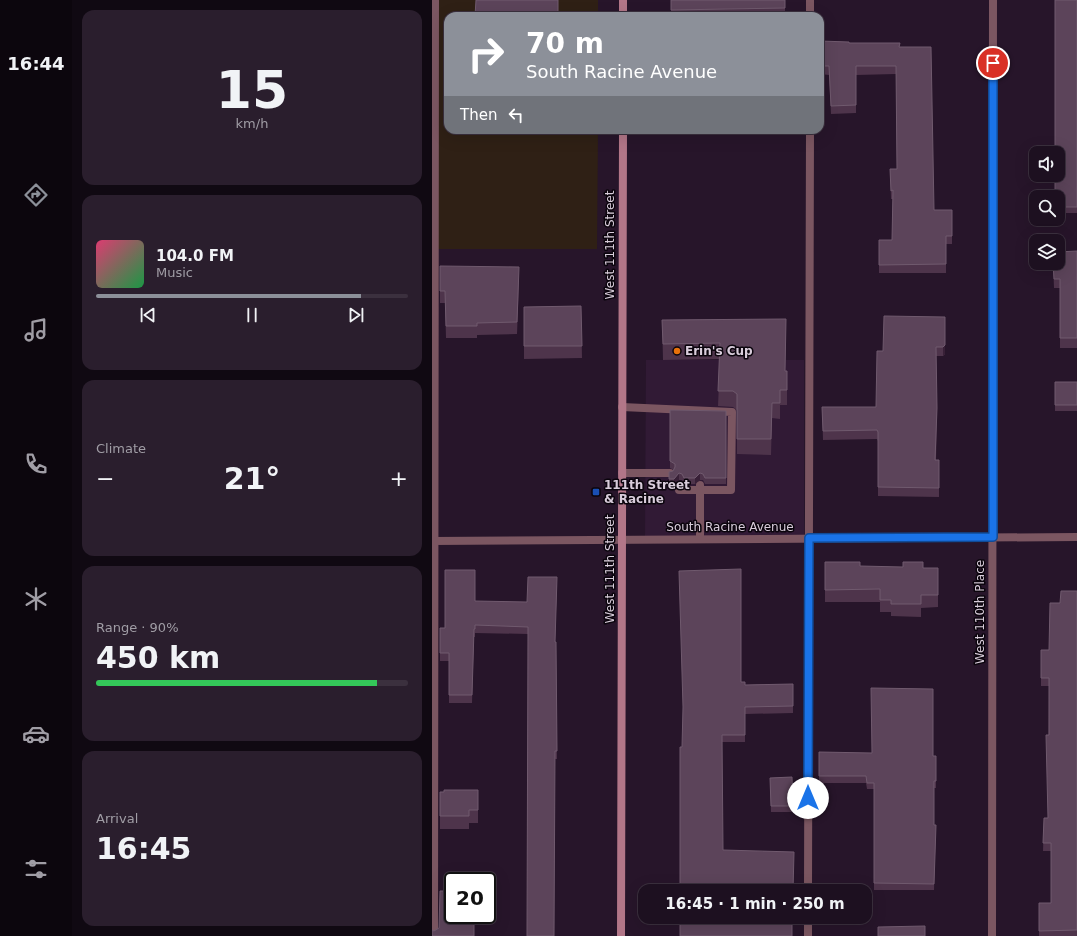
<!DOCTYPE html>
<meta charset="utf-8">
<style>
body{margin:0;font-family:"DejaVu Sans",sans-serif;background:#2a1e2d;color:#f1f3f6;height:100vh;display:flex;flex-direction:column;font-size:15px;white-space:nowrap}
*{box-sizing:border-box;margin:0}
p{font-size:13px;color:#a09da5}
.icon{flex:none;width:22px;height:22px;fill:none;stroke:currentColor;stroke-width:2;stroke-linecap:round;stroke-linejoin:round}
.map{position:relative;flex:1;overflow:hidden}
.panel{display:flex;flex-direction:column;gap:10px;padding:10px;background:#100912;width:360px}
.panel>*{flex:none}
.guide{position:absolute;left:12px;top:12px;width:380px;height:122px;border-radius:12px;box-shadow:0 4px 16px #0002,0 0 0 1px #3b303e;background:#8c9099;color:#fff;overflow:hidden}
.controls{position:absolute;left:597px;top:146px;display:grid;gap:8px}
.controls a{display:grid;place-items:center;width:36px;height:36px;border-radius:8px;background:#1d1020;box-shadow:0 4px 16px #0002,0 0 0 1px #3b303e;font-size:20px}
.speed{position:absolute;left:12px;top:872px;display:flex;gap:8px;font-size:20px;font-weight:700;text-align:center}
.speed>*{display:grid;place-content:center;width:52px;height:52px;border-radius:50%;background:#1d1020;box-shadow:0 4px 16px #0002,0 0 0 1px #3b303e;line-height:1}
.speed .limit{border:2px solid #111;border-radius:6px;background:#fff;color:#111}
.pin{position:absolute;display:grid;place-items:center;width:34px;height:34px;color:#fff;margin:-17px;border:2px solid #fff;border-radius:50%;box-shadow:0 1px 4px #0007}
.me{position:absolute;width:44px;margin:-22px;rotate:0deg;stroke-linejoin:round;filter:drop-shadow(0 0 3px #0008)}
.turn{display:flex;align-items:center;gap:14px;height:84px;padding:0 16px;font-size:18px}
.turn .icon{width:52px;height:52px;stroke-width:2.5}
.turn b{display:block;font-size:28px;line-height:34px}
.then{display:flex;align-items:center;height:38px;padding:0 16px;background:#0003;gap:8px;font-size:15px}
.big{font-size:30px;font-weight:600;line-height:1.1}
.panel .tile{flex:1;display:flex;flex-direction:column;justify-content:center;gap:6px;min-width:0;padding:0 14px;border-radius:12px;background:#2a1e2d}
.panel .dial{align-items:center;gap:0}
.dial b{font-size:52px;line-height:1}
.song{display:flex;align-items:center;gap:12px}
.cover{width:48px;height:48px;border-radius:6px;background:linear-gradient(135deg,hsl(340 70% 55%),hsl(140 70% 35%))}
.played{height:4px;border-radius:2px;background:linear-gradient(90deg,#8c9099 85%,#3b303e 85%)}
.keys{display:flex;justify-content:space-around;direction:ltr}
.heat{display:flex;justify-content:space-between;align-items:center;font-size:22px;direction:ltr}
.charge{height:6px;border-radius:3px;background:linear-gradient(90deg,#34c759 90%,#3b303e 0)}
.trip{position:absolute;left:206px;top:884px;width:234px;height:40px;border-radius:12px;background:#1d1020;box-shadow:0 4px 16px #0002,0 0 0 1px #3b303e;font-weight:600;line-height:40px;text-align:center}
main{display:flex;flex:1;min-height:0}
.tabs{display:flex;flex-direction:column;width:72px;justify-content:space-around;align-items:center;background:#0c060d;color:#a09da5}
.tabs .icon{width:28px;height:28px}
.tabs .selected{color:#8c9099}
.tabs b{font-size:18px;color:#f1f3f6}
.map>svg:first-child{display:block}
</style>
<main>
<nav class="tabs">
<b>16:44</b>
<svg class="icon selected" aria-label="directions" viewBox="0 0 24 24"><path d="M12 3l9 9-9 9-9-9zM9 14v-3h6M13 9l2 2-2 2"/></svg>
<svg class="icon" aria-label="music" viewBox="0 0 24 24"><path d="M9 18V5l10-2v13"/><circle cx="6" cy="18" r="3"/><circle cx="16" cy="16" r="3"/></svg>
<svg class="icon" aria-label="phone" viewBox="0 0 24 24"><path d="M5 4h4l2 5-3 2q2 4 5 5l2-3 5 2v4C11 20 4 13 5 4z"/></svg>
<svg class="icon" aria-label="climate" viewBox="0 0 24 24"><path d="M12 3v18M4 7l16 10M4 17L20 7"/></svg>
<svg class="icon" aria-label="car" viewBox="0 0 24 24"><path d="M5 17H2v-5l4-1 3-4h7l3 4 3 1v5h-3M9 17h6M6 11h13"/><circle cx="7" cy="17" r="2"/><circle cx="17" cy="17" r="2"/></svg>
<svg class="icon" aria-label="filters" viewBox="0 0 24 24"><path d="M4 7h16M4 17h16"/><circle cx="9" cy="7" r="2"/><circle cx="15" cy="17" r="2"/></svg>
</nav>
<section class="panel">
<div class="tile dial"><b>15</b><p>km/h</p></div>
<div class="tile">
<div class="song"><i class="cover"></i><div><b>104.0 FM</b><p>Music</p></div></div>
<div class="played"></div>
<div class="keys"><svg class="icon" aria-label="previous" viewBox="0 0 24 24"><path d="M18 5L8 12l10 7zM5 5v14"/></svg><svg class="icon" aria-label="pause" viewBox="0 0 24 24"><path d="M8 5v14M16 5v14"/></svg><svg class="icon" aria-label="next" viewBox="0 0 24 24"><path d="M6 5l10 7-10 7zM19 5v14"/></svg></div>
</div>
<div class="tile"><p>Climate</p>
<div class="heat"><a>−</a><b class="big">21°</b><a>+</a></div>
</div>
<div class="tile"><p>Range · 90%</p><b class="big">450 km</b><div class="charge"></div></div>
<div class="tile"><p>Arrival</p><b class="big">16:45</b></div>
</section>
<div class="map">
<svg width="645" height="936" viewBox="0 0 645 936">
<rect width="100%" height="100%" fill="#27152a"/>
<path fill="#311a35" d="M214,360h158v179h-159z"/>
<path fill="#2f2015" d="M6,0h160v16h-150v114h150l-1,119h-159z"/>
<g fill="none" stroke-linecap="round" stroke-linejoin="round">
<path stroke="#7b5661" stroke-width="8" d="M378,16v-16
M190,407l110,5 -1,78h-31v49
M190,473h48
M247,485v5h21v-5
M376,891l2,-761
M2,936l1,-936
M376,936v-19"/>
<path stroke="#7b5661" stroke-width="8" d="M0,541l645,-4
M560,936l1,-936"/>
<path stroke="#b27688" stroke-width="8" d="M191,16v-16
M189,936l2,-806"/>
</g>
<path fill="#4e344b" d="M239,0h114v15l-114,1z
M645,0v213h-19v-16z
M388,41l79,6 35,163h18v34h-6v29h-67v-33h13l1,-41h-2l-1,-30h7l-1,-95 -40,1v38l-25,1 -2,-39 -9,-1z
M645,251v97h-17v-60h-6l-1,-25z
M8,266l79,13 -2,55 -40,1v3h-31l-1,-35h-5z
M149,306l1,52 -58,1v-52z
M513,317v37l-2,2h-7l1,61 -1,43h3v37l-61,-1v-55l-1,-2 -54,1 -1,-33h54l7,-56z
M354,319l-1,52h2v34h-7v14l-8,-1 -1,37 -34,-1v-44l-4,-3 -15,-1 2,-47 -57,1 -1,-40z
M623,382h22v29h-22z
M238,410l56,1v73h-21l-2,-4h-3l-5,4h-11l-2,-4h-3l-5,5h-5v-13l4,-1 1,-1 -4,-2z
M393,562l35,4 63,2h15v39l-17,1v9l-30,-1v-4h-11v-10h-55z
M125,585l-2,57h1l1,117h-2l-27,-125 -53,-1v4h-1l-2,66h-23v-42h-9v-33h5l30,-27 52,1z
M645,591v345h-38v-33h12v-52h-8l1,-33h4l1,-132h-8v-36h8l11,-47z
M309,682l4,3 48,-1v29l-48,1v28h-23l-40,5z
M387,752l114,4 3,25v7h-2v37h2l-2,65h-60v-101h-7l-1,-6h-47z
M360,777l1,35h-22l-1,-34z
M46,790v33h-9v6h-29v-37z"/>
<path fill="#382037" d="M87,267v12l-2,55v-12z
M513,345v9l-2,2v-9z
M247,473v7l-5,5v-6z
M268,473v7l-5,4v-6z"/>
<path fill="#5c445a" stroke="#705a6e" d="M44,0h82v16h-83z
M239,0h114v8l-114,2z
M623,0h22v207h-19v-10h-3v-22h3v-22h-3z
M388,41l29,1v1h51l-1,4h32l3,163h18v26h-6v28l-67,1v-25h13l1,-50 -2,1 -1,-22h7l-1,-103h-40v39l-25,1 -2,-40h-9z
M645,251v87h-17v-59h-6l-1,-16h5v-11z
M8,266l79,1 -2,55 -40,1v3h-31l-1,-35h-5z
M149,306l1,40h-58v-39z
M452,316l61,1v28l-2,2h-7l1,61 -2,52h4v28l-61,-1v-55l-1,-2 -54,1 -1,-24h54l1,-56h6z
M354,319l-1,52h2v19h-7v13h-8l-1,36h-34v-45l-4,-3h-15l2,-48 -57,1 -1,-24z
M623,382h22v23h-22z
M238,410l56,1v67h-21l-2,-4 -3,-1 -5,5h-11l-2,-4 -3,-1 -5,6h-5v-7l4,-1 2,-4v-3l-5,-3z
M393,562h35v4l43,1v-5h20v6h15v27h-17v9h-30v-4h-11v-11l-55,1z
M309,569v113h4v3l48,-1v22l-48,1v28h-23l1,115 71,2 -1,39h-113v-144h2l1,-40 -4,-136z
M13,570h30v31l52,1 1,-25h29l-2,65h1l1,109h-2l-1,185h-27l1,-309 -53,-2v4h-1l-2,66h-23v-42h-9v-25h5z
M629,591h16v339l-38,1v-28h12v-60h-8l1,-25h4l-2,-83h3v-57h-8v-28h8l1,-47h10z
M439,688l62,1v67h3v25h-2v44h2l-2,59 -60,-1v-100h-7l-1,-7h-47v-24l53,1z
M360,777l1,29h-22l-1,-28z
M12,790h34v20h-9v6h-29v-24h4z
M8,891h13v24h17v7h4v14h-42v-6l2,1 5,-3z
M248,917h112v19h-112z
M493,926v10h-47v-9z"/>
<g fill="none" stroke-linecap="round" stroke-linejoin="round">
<defs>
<path id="route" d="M376,798l1,-260 184,-1v-474"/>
</defs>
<use href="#route" stroke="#114b97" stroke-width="10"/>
<use href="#route" stroke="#1a73e8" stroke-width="7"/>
</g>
<circle fill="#e8710a" stroke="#0b050d" stroke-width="1.5" cx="245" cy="351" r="4"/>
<rect fill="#1a4fb4" stroke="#0b050d" stroke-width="1.5" x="160" y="488" width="8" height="8" rx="2"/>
<g text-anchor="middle" stroke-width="3" stroke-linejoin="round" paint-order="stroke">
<g font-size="12" fill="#d9cddb" stroke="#0b050d">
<text transform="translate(178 245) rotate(-90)" y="4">West 111th Street</text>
<text x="298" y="531">South Racine Avenue</text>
<text transform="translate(178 569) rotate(-90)" y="4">West 111th Street</text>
<text transform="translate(548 612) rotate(-90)" y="4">West 110th Place</text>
</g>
<g font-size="12" font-weight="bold" fill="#d9cddb" stroke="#0b050d" text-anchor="start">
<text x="253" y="355">Erin's Cup</text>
<text x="172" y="489">111th Street<tspan x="172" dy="14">&amp; Racine</tspan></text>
</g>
</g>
</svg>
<div class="controls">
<a><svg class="icon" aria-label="sound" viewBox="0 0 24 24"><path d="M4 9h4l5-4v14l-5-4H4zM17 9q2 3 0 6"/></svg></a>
<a><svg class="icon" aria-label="search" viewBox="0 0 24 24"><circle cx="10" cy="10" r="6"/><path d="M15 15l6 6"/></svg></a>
<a><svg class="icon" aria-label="layers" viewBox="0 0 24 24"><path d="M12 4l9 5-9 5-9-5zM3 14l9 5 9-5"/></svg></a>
</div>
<div class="speed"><div class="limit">20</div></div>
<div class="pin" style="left:561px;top:63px;background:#d93025"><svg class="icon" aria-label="arrive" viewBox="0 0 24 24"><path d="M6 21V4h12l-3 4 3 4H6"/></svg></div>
<svg class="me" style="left:376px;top:798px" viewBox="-20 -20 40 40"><circle r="19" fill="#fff"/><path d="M0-13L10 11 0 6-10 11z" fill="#1a73e8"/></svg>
<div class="trip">16:45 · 1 min · 250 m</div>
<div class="guide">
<div class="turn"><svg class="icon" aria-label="right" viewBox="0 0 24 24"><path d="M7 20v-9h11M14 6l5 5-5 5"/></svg><div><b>70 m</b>South Racine Avenue</div></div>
<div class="then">Then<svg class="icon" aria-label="left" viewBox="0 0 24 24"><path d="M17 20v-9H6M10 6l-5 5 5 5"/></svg></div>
</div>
</div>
</main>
